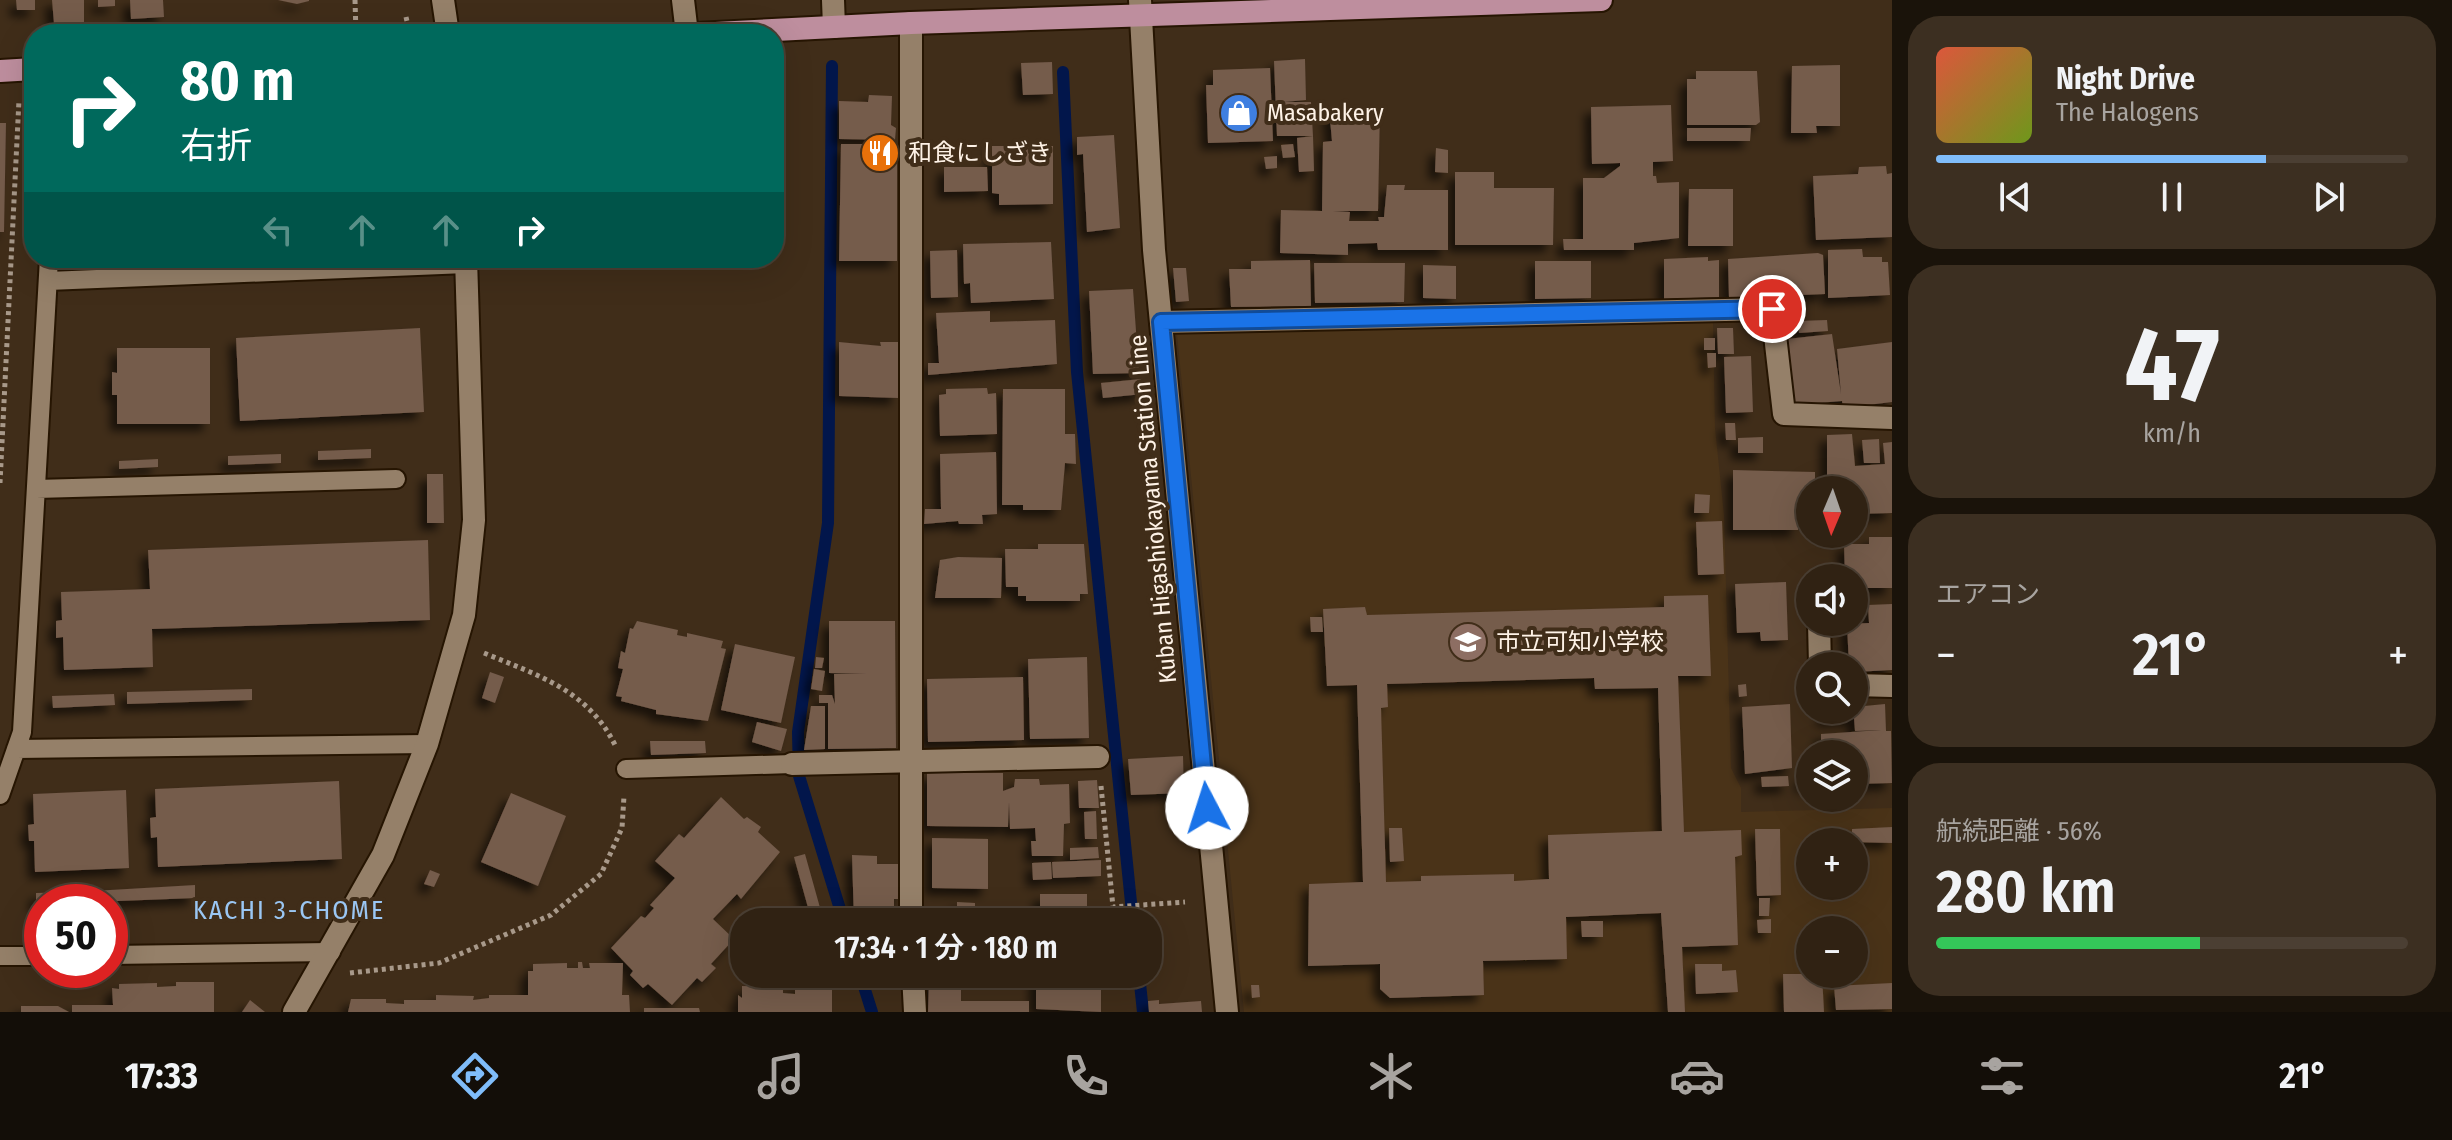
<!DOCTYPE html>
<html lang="ja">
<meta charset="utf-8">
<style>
body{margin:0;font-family:"Fira Sans Condensed","Noto Sans JP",sans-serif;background:#3c2f21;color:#f1f3f6;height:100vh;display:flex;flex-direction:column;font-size:30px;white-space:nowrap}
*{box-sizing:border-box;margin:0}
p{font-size:26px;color:#a8a4a0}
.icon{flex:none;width:44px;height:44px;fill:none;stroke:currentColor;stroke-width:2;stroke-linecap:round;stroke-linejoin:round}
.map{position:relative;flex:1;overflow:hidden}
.panel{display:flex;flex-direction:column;gap:16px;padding:16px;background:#1a130a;width:560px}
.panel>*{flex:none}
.guide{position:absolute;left:24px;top:24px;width:760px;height:244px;border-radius:32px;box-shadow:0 8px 32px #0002,0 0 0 2px #4b3f33;background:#00695c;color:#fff;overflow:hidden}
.needle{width:52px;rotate:182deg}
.fabs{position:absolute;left:1796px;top:476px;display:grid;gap:16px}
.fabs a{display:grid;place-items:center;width:72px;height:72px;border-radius:50%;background:#302213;box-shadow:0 8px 32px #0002,0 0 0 2px #4b3f33;font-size:40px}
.speed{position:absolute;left:24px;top:884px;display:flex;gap:16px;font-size:40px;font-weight:700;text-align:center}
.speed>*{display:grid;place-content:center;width:104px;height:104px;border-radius:50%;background:#302213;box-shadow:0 8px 32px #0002,0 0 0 2px #4b3f33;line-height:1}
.speed .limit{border:12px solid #d22;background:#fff;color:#111}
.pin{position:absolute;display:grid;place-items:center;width:68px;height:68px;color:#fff;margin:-34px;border:4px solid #fff;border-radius:50%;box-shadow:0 2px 8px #0007}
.me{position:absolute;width:88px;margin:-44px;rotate:355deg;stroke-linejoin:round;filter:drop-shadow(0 0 6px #0008)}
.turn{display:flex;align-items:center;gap:28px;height:168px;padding:0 24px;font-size:36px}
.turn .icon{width:104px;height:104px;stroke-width:2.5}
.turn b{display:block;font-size:56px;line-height:68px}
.lanes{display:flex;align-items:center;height:76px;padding:0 24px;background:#0003;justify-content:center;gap:40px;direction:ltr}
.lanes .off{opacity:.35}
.big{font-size:60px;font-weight:600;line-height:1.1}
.panel .tile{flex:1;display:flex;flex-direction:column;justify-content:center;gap:12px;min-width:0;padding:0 28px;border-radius:32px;background:#3c2f21}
.panel .dial{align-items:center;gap:0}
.dial b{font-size:104px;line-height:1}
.song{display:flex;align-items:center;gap:24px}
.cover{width:96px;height:96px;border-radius:12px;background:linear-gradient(135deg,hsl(10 70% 55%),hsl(80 70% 35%))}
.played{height:8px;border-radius:4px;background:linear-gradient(90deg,#80bdfa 70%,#4b3f33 70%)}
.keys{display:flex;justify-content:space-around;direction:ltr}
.heat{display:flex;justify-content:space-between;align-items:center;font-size:44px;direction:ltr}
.charge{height:12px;border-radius:6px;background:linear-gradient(90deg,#34c759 56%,#4b3f33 0)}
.trip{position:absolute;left:730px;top:908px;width:432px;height:80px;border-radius:32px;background:#302213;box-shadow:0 8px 32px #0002,0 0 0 2px #4b3f33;font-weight:600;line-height:80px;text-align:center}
.tab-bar{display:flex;height:128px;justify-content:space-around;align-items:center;background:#130e08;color:#a8a4a0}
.tab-bar .icon{width:56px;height:56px}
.tab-bar .selected{color:#80bdfa}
.tab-bar b{font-size:36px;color:#f1f3f6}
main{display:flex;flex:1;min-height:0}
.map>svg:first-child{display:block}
</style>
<main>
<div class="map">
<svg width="1892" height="1012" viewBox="0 0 1892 1012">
<defs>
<filter id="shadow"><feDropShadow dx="-7" dy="7" stdDeviation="4" flood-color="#0009"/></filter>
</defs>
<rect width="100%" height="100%" fill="#402d19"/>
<path fill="#4a3318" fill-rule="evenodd" d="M1713,323l2,105 9,87 7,253 10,20v24l151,-4v204h-648l-67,-678zM1810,842h44v44h-44zM1810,930h44v44h-44z"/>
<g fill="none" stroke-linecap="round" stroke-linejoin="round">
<path stroke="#02164b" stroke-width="12" d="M832,66l-4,457 -30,209 1,44 45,146
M1063,72l14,300 56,550
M860,974l12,38
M1139,974l4,38"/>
</g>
<path fill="#745b4b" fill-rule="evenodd" filter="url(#shadow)" d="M16,0h19v10h-18z
M52,0h32v22l-30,1z
M98,0h17v6l-17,1z
M130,0h33l1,17 -33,2z
M278,0h31v1l-12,3z
M191,22v9l-87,3v-7z
M1305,59l1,41 -22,2h27l2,34h-36l-3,-75z
M1052,62l1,32 -30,1 -2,-32z
M1840,65v61h-24l1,7h-26l1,-67z
M1270,68l3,73 -65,2 -2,-58h7v-15z
M1696,71h61l3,51 -4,3h-69v-46h9z
M869,95l23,1 -1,29 5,3 -1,12 -56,-1v-38l29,1z
M1671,105l2,56 -20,1v14h3l1,7 22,-1v56l-45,5v7h-70l-1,-11h20v-61h21l16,-12v-3l-28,1 -1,-57z
M1329,108h51l-2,103h-45l17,1 -1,9h30l-1,-4h6l3,-32h18l-1,5h44v60h-70l-1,-7 -29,1v11l-68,-2 1,-43 41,1 1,-69 9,-1z
M0,123h6l-2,109h-4z
M1687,128h64l-1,13h-63z
M1114,135l6,93 -33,4 -4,-78 -6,1v-18z
M1313,136l1,35 -15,1 -2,-34z
M841,144h56v117h-58z
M1293,144l2,13 -12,1 -2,-13z
M992,146h61v58l-54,1v-11l-7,-1z
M1436,148l12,2v23l-13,-1z
M1277,156v12l-11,1 -2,-12z
M1886,166l1,8 5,-1v64l-76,3 -3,-64 45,-2 1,-7z
M944,167h43l1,24 -44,1z
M1455,172h39v16h60l-1,57h-98z
M1689,189h44v57h-45z
M1051,242l3,57 -83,4 -1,-20 -6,1 -1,-40z
M1862,249l1,8h19v5h6l2,33 -62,3v-48z
M957,250l1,47 -27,1 -1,-47z
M1818,253l5,2 2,39 -96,4 -1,-39z
M1708,257v4l11,-1v37l-55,2v-40z
M1310,260l1,46 -80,1 -2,-38h22v-8z
M1535,261h56v37l-56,1z
M1314,263h91l-1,39 -89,1z
M1423,265l33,1v33l-33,-1z
M1173,268h13l3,33 -13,1z
M1133,289l6,84 -46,1 -4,-83z
M990,311v11l65,-2 2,44 -129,11v-12h11l-3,-50z
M1827,320l1,11 -29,2 -1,-12z
M420,328l4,84 -184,9 -4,-83z
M1717,328h16l1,26h-16z
M1832,334l9,60 -4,-45 55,-7v60l-49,6 -1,-7 -48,4 -7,-66z
M1704,338h11v12h-11z
M839,342l42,4 -1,-4h18v56l-59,-2z
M117,348h93v76h-93v-29h-5v-23l5,1z
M1707,353h9v14l-8,1z
M1751,356l2,56 -27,1 -2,-56z
M1141,379l2,15 -40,4 -2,-15z
M987,388l1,6 8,-1 1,41 -57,2 -1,-41 7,-1v-5z
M1003,389h62v45h10l1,30 -11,-1 -4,47h-38v-5h-21z
M1725,423h10l1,17h-10z
M1852,434l3,32 30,-2 -2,-21 9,-1v71l-38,1v-24h-27v-55z
M1763,437v16h-25v-15z
M1879,439l1,24h-16l-2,-23z
M371,449v9l-53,2v-9z
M996,452l1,62 -15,1 1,9h-24l-1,-3 -34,3 1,-15h16l-1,-55z
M281,454v9l-53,2v-9z
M158,459v8l-39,2v-8z
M1733,470l82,2v18h-5v27h-12v13h-65z
M427,474h16l1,49h-17z
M1695,494l15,1 -1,18h-15z
M1722,521l2,53 -26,1 -2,-53z
M1869,537h23v51h-38v-10h-9l-1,-34h25z
M428,540l2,80 -278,9 1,38 -89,3 -1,-33 -7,1v-17l6,-1 -1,-28 89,-3 -2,-39z
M1038,544h46l4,50h-8v7h-54v-5h-8v-9h-12l-1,-38h33z
M958,557l44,1 -1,40h-66l5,-38z
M1786,582l2,58 -27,1 -1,-9 -23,1 -2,-49z
M1708,595l3,81h-33l6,156 57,-2 1,25 -7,2 3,88 -56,2 3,65h-17l-7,-99 -95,4 1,42 -84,2 1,34 -94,3 -10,-9v-25l-72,2 1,-82 54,-2 -6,-197 -30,1 -4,-77 42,-2 2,8 297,-8v-11zM1594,678l1,11 63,-1 4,143 -114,4 1,44 -35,2v-7l-93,2v5l-35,1 -5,-174 7,-1 -1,-23z
M1854,595h8v26l-8,1z
M1892,604v66l-38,2v-6h-5l-2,-42 22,-1 -1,-18z
M1310,617h12l1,15h-12z
M637,621l41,9 -1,5 10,2v-4l36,8 -2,7 5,1 -18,72 -52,-7v-4l-35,-9 1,-4 -6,-1 7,-27 -5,-1 3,-17 4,2 5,-25 3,1z
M829,621h66l1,127 -68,1v-46h-9v-8h13l3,9 -1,-30h32l-37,-1z
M735,644l60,13 -14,66 -60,-13z
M816,657l8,1 -2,10h-7z
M1087,657l2,81 -59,1 -2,-80z
M814,669l11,2 -3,20 -11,-2z
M490,672l14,5 -9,26 -13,-5z
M1023,677l1,63 -96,2 -1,-63z
M1746,684l1,12 -8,1 -1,-12z
M252,689v11l-125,4v-12z
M114,694l1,11 -62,3 -1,-12z
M1790,704l2,64 -47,6 -3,-67z
M1885,704l1,27h5l1,52 -38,1v-30h-33v-20l60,-4 -26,1 -1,-13 -30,1v-9z
M811,706h14v43l-21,1z
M757,722l30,7 -6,22 -29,-9z
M650,741h55l1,12 -55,2z
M1183,756l1,37 -53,2 -3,-36z
M927,773h76v18l11,-4 1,-8h24l1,6 29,-1 1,39 -6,1 -1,32h-31l-1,-15h5l-1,-13 -25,1 -1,-27 -1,25 -81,-1z
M1802,775h8v11h-8z
M1788,776l1,10 -27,1 -1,-10z
M1097,780l2,28h-20l-1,-27z
M339,781l3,78 -184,8 -1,-30 -6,1 -1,-20 6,-1 -1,-28z
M126,790l3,78 -94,4 -1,-31h-5l-1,-16 6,-1 -1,-30z
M511,793l55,23 -28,70 -57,-24z
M721,797l23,22 3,-2 14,10 -3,5 22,20 -39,47 -4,-5 -24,25 21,20 -23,25 5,4 -14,14 -5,-4 -25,27 -24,-21 -5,4 -13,-13 3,-4 -22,-23 30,-32 4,2 9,-10 -4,-3 25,-27 -20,-17 24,-27 5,4z
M1096,811l1,28h-12l-1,-27z
M1892,827v16l-40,-1v-13z
M1389,828h13l2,33 -14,1z
M1755,829h25l1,66 -24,1z
M932,838l56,1v50l-56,-1z
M1098,847l1,11 -29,2v-12z
M805,854l19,68h-12l-18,-65z
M852,855l25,1v8h24l-1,35h-6v23l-40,-1z
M1101,860v16l-48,2 -1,-16z
M1051,862l1,17 -19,1 -1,-17z
M430,870l10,4 -6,13 -10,-3z
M195,885v13l-102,4v-11z
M79,892v10h-37v4h-6v-13z
M1040,894h47v28h-47z
M1759,898h11l-1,18h-10z
M957,902l18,1v10h-18z
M955,915l25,1v6h-25z
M1771,919v14h-13l-1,-13z
M1581,921h22v16h-21z
M578,962h4l1,6h7l-1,-5h34l-1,32h7l1,17h-282l3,-13h35v4l18,1v-4h32v-5l38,1 -1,4 16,-2v-3h39v-24h5v-7l34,-1v5h11z
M1695,964h27v7l14,-1 2,22 -42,2z
M1036,974h65v38l-65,-3z
M1783,974h39l2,38h-40z
M929,979l32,1v21h68v11h-101z
M176,982h38v30h-142v-7h41l-1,-17 7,1v-5l38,-1v4l19,-1z
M1892,983v26l-56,1 -2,-24z
M1251,985h8l1,12 -8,1z
M742,986l41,1v6l12,1v-8l37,1v25h-94v-17l4,3z
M250,1000l15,12h-23z
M1159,1000v4l42,-3 1,11h-53l-1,-11z
M21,1006h37l11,6h-48z
M644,1008h55l1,4h-56z"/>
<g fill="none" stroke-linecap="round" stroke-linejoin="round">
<defs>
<path id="service" d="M48,281l418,-17
M36,489l360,-10
M16,749l411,-5
M626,769l166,-5
M0,795l22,-63 27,-474
M110,955l221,-3
M0,956h42"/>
<path id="minor" d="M443,0l5,34
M683,0l4,34
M833,0l1,27
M1161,322l611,-13 12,105 108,4
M1819,622l1,44
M1854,685l38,1
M792,764l306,-7
M911,922v-899
M913,974l2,38
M294,1012l89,-157 44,-111 37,-129 10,-95 -8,-262"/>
<path id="secondary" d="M1140,0l14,250 73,762"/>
<path id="primary" d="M696,34l215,-11 690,-23
M0,71l34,-2"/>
</defs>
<use href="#service" stroke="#261502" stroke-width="22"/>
<use href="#minor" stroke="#261502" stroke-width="26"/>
<use href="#secondary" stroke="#261502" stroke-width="26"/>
<use href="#primary" stroke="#261502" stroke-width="26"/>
<path stroke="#a8998a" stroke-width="5" stroke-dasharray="4 4" stroke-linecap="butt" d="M355,0l1,34
M406,17l4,17
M0,483l19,-383
M484,653c53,22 104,37 131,92
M1101,786l12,121 72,-5
M350,973l89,-10 112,-48 50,-41 21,-46 2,-32"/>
<use href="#service" stroke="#958069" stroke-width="18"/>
<use href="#minor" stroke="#958069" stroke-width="22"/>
<use href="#secondary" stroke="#958069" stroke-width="22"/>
<use href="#primary" stroke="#be8e9e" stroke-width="22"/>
</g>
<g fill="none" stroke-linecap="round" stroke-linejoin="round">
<defs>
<path id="route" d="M1207,808l-46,-486 611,-13"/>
</defs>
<use href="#route" stroke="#114b97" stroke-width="20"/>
<use href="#route" stroke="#1a73e8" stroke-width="14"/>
</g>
<defs>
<symbol id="shop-disc" viewBox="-11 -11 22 22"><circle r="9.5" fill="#3f7fe0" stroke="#402d19"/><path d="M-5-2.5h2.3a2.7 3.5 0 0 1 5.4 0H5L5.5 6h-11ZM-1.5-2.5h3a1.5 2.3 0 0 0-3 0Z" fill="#fff"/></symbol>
<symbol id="restaurant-disc" viewBox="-11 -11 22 22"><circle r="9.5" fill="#e8710a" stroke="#402d19"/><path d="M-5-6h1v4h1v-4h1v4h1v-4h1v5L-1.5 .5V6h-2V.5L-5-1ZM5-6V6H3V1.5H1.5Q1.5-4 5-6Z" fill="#fff"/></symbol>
<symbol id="school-disc" viewBox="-11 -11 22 22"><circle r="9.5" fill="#8d6e63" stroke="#402d19"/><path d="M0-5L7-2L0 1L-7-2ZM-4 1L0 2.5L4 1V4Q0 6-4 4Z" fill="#fff"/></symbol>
</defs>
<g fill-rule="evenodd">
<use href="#shop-disc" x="1217" y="91" width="44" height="44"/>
<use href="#restaurant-disc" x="858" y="131" width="44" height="44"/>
<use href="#school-disc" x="1446" y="620" width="44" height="44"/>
</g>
<g text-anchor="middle" stroke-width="8" stroke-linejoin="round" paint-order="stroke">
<g font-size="24" fill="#fef2e6" stroke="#402d19" text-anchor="start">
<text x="1267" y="121">Masabakery</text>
<text x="908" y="161">和食にしざき</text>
<text x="1496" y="650">市立可知小学校</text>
</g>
<g font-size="24" fill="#fef2e6" stroke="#402d19">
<text transform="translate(1153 509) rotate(-95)" y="8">Kuban Higashiokayama Station Line</text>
</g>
<g font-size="26" letter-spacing="2" fill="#9ac6f3" stroke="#402d19">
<text x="289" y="919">KACHI 3-CHOME</text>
</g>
</g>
</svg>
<div class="fabs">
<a><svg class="needle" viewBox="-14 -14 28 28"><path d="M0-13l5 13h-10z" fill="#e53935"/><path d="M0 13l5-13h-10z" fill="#a8a4a0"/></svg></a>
<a><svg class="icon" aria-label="sound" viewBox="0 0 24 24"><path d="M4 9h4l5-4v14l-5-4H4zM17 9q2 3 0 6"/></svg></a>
<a><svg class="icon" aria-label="search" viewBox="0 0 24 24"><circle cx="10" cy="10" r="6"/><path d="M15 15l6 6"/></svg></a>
<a><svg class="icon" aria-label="layers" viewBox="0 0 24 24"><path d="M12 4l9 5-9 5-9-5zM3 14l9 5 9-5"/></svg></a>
<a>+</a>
<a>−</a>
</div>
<div class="speed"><div class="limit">50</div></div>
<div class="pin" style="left:1772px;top:309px;background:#d93025"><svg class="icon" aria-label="arrive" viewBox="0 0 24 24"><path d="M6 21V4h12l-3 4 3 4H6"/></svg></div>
<svg class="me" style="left:1207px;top:808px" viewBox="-20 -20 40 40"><circle r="19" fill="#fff"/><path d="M0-13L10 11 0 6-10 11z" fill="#1a73e8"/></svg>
<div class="trip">17:34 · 1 分 · 180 m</div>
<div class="guide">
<div class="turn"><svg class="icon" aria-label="right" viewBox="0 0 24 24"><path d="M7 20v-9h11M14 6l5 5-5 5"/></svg><div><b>80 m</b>右折</div></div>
<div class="lanes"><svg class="icon off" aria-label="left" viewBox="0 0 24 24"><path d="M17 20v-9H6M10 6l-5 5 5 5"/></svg><svg class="icon off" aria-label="ahead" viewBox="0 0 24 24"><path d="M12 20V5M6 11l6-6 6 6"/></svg><svg class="icon off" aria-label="ahead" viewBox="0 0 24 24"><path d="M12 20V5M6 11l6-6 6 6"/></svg><svg class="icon" aria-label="right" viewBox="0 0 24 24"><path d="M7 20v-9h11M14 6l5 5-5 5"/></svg></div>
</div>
</div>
<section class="panel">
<div class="tile">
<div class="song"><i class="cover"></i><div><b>Night Drive</b><p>The Halogens</p></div></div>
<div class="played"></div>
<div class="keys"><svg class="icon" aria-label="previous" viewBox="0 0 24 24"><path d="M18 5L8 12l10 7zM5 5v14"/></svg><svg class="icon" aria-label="pause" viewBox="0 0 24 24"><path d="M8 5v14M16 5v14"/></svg><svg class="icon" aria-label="next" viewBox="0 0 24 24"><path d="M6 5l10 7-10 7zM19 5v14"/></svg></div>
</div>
<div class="tile dial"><b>47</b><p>km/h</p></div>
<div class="tile"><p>エアコン</p>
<div class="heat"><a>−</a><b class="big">21°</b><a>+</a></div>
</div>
<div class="tile"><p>航続距離 · 56%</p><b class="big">280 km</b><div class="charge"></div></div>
</section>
</main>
<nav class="tab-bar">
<b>17:33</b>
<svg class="icon selected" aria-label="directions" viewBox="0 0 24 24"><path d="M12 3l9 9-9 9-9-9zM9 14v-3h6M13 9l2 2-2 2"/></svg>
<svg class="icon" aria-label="music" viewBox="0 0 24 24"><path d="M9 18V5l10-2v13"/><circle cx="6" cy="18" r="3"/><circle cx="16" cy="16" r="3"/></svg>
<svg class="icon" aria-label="phone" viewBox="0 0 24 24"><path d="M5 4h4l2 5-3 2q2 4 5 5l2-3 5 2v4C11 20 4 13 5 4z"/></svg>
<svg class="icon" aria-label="climate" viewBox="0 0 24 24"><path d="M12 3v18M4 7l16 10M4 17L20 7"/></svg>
<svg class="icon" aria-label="car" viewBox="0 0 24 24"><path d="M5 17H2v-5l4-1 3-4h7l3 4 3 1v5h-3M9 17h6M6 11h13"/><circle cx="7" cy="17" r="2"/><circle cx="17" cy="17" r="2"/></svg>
<svg class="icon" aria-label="filters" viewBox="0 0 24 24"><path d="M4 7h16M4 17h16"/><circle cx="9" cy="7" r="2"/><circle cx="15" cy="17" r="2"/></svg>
<b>21°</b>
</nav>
